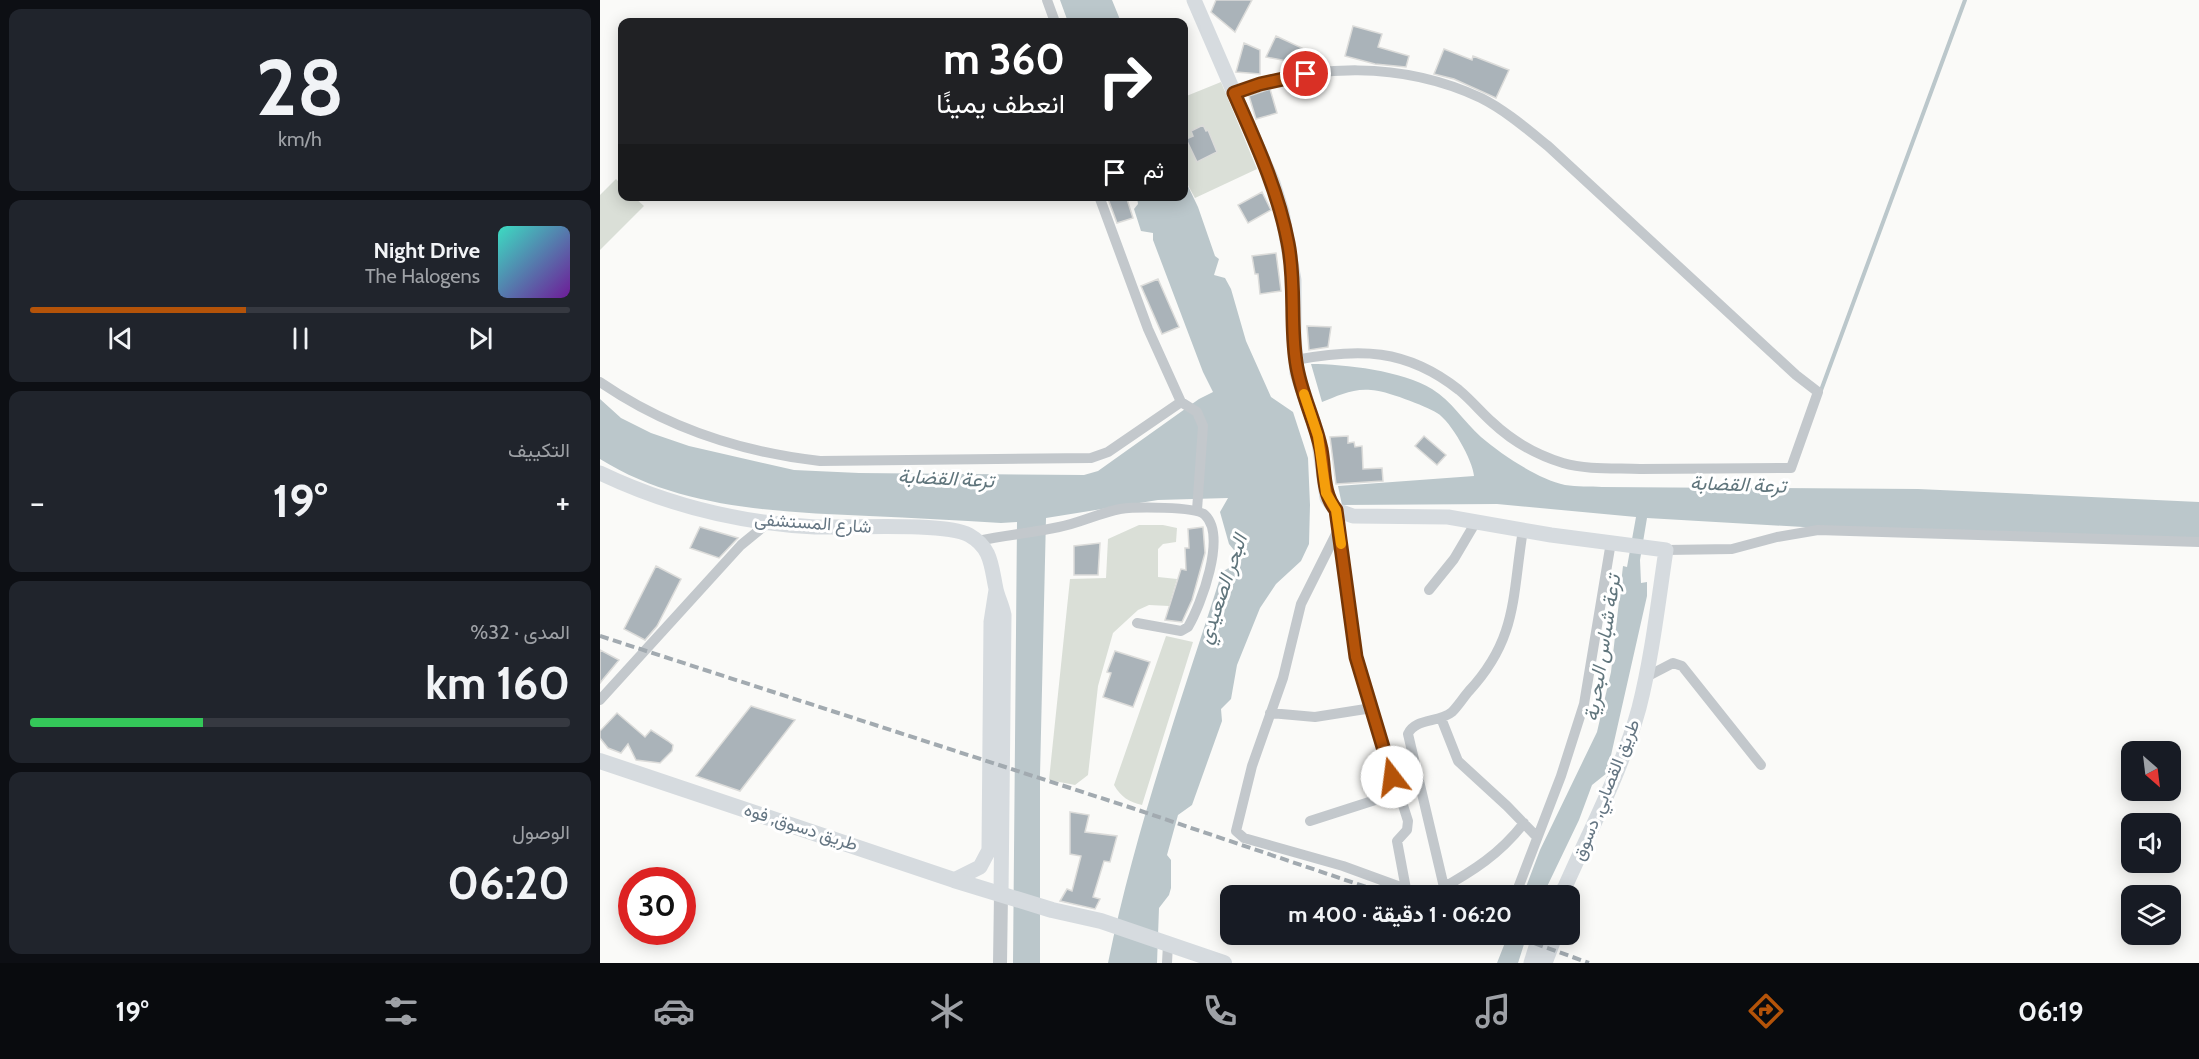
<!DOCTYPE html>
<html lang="ar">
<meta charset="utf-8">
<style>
body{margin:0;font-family:Cabin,Vazirmatn,sans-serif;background:#20242c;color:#f1f3f6;direction:rtl;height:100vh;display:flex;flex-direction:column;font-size:22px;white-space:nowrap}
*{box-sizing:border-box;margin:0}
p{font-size:20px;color:#9ea1a6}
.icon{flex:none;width:33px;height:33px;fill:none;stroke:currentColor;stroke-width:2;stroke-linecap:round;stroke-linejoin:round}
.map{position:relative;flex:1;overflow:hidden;direction:ltr}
.sheet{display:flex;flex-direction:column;gap:9px;padding:9px;background:#0d0f14;width:600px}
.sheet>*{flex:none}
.hud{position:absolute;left:18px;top:18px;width:570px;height:183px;border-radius:12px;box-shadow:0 3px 15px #0003;direction:rtl;background:#202124;color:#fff;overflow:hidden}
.needle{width:39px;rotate:152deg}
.buttons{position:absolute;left:1521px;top:741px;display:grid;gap:12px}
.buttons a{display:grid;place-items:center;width:60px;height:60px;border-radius:12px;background:#171b24;box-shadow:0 3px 15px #0003;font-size:30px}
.speed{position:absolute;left:18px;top:867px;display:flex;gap:12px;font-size:30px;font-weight:700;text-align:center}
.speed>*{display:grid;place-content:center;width:78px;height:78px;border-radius:50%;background:#171b24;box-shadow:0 3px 15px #0003;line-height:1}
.speed .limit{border:9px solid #d22;background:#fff;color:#111}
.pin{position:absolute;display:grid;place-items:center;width:51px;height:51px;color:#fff;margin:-26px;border:3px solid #fff;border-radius:50%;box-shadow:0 2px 6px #0007}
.me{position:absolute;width:66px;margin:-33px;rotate:345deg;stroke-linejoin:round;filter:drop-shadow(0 0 4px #0008)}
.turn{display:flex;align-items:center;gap:21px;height:126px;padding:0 24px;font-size:27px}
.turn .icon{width:78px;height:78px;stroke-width:2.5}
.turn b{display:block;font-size:42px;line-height:51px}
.then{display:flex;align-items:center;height:57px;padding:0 24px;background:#0003;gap:12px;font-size:22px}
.big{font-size:45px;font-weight:700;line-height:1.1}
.sheet .widget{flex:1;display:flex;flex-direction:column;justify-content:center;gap:9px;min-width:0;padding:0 21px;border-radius:12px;background:#20242c}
.sheet .dial{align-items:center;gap:0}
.dial b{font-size:78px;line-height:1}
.song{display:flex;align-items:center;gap:18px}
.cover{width:72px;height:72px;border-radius:9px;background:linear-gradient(135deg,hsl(170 70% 55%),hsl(280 70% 35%))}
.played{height:6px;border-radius:3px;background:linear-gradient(90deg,#b45309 40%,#363941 40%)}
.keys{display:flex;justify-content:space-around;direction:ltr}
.heat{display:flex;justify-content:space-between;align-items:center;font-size:33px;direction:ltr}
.charge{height:9px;border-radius:4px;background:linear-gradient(90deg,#34c759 32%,#363941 0)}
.trip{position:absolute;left:620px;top:885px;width:360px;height:60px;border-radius:12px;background:#171b24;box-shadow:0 3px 15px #0003;font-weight:700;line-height:60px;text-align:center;direction:rtl}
.dock{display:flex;height:96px;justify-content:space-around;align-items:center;background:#090b0e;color:#9ea1a6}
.dock .icon{width:42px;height:42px}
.dock .active{color:#b45309}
.dock b{font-size:27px;color:#f1f3f6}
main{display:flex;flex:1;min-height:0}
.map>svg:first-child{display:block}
</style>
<main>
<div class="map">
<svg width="1599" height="963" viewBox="0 0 1599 963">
<rect width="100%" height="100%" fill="#fafaf8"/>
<path fill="#dadfd7" d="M621,82l36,87 -62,29 -11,-20v-81z
M16,179l6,6v11l12,1 10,9 -44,44v-55z
M539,525h24l14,3 -1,14 -13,2 -5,5v28l19,2 -8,27 -20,-1 -11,5 -25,23 -15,53 -10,89 -13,10 -26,-5 21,-201 36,-1 2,-39z
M566,636l27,6 -51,163c-13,-3 -21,-8 -28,-20z"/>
<path fill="#bbc7cb" d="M460,0h52l9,22h-53z
M584,178l14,29 17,49 4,3 -5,16 11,3 6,11 15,52 25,56 22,15 15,46 2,47 -1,39 -8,17 -25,23 -16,24 -23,57 -6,34 -10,10 1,12 -30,84 -14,10 -11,40 4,5v28l-2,7 -10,13 -2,55h-49c27,-133 73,-262 114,-391l15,-9 1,-8 -9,-11 -9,-32 8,-14 -70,2 -112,18 -6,257v188h-27l4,-441 -16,1c-44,-3 -88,-5 -132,-7 -91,-4 -189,-7 -269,-57v-60l21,19 30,15 38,13 105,24 65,3 225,2 14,-4 101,-72 14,-7 -10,-20 -50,-132v-7l-12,-2 -7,-22 4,-5 -1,-7 47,-1z
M711,364c34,0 92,7 121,25 20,12 32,33 49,48 21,18 57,42 84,48 12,2 25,1 37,2l316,2 281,13v38l-379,-12 -173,-10 -7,42 1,23 6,-1v14l-40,177 -15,12 -13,35 -36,75h-20l17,-45 57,-118 14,-60 12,-106 4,1 9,-50 -139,-13 -155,1 -4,-19 136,-10c-1,-15 -23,-55 -37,-63 -11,-7 -53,-23 -66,-23 -18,-2 -34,6 -49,12z
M908,935h19l-9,28h-21z"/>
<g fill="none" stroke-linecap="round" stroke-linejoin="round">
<path stroke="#bbc7cb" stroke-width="4" d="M1220,393l145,-393"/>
</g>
<path fill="#aab3b9" stroke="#dcdcda" stroke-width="1.5" d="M616,0h36l-17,32 -24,-20z
M753,26l29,8 -4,13 31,9 -3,11 -31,-3 -30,-8z
M676,36l26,12 -5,11 -8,-3 -2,5 -21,-4z
M644,43l16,7v24l-24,-2z
M844,49l28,11 1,-4 36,14 -13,28 -42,-19 -20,-5z
M670,89l7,24 -21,6 -7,-23z
M603,125l3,6 2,-1 9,22 -20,10 -11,-23 7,-3 -2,-5z
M662,192l9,18 -23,13 -10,-18z
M507,196h19l7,22 -16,5z
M676,253l5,38 -21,3 -2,-20h-3l-3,-18z
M558,279l21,48 -17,7 -21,-48z
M707,326l24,1 -3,20 -19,3z
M748,436v7l6,-1 1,5 7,-1 1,23 19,-1 1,13 -47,3 -6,-47z
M824,436l22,19 -9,10 -22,-19z
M100,527l38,11 -19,20 -29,-10z
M603,527l2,26 -13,47 -10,22 -17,-2 16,-51 5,1 -1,-22h4l-1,-19z
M500,543l-2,32h-24v-29z
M56,566l25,13 -24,47 -12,14 -21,-11z
M0,650l19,10 -19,23z
M515,651l35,11 -17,45 -30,-10 8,-24 -4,-1z
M151,706l44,14 -55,71 -44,-15z
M17,713l28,24 6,-7 17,11 5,4 -1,6 -12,12 -24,-3 -8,-16 -7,9 -13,-5 -8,-10v-7z
M470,812l19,3 -4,17 32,4 -7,26 -6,-1 -11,36 7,2 -5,10 -35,-8 7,-12 5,2 9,-35 -11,-2z"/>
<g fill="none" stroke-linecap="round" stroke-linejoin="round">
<path stroke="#c3c8cc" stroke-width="10" d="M447,0l8,22
M634,93c80,-30 168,-32 247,5 24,12 46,31 67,48l248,229 22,17 -27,76c-50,0 -101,1 -151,1 -25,-1 -53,1 -77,-6 -26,-8 -52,-23 -71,-41 -11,-10 -21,-22 -33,-32 -53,-42 -100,-42 -164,-30
M499,196l49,133 33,73 16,10 6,14 -6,84
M0,382c67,46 140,70 220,79l271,-3 17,-6 73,-50
M736,510l20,147 52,164 -1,9 -10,11 9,48
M739,528l-38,76 -18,74 -31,88 -16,65 8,7 99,28 63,23 30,7
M378,541c27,-6 54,-8 81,-14 21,-4 40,-14 61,-18 14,-2 76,-3 85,6 22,21 -4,90 -17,112l-7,4 -44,-8
M1066,550l66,-1 45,-12 41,-7 381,12
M829,590l25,-31 23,-39
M1046,677l27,-14 9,3 79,99
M0,700l141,-155 27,-22
M670,713l45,4 57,-9
M841,718l17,43 49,45 29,30
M710,821l87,-28
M844,887l-36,-153c7,-16 31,-11 44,-22 6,-6 11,-14 17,-21 49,-53 43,-95 54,-161
M839,890c34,-19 61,-36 85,-67
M915,896l46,-120 23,-72 27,-162
M567,963l1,-19"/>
<path stroke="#c3c8cc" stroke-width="14" d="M400,963l1,-69"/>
<path stroke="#d6dbdf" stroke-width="15" d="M594,0l79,183 9,29 12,68v57l3,36 21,63 9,62 9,12 17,6 95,1 103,18 115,15c-8,53 -14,107 -27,158 -17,62 -48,120 -74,179l-6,9
M0,473c67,32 141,50 215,54 32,1 131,-5 154,8 23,13 22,31 27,54 2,9 6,16 8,26l-3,279
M354,880l26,-13 9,-17 2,-228 5,-32
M931,963l9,-29
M945,963l11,-29"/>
<path stroke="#d6dbdf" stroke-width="16" d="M0,761l354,119 98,30 49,11 123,42"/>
<path stroke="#a2aab0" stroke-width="4" stroke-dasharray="9 4.5" stroke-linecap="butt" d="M0,636l532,172 261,88
M909,934l80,29"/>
</g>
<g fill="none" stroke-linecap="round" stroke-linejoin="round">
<defs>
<path id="route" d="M706,74l-46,10 -26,9c22,50 44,97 54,150 8,40 2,79 8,119 4,30 19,58 25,87 4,21 1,44 15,61l20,147 36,120"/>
</defs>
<use href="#route" stroke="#753606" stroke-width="15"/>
<use href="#route" stroke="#b45309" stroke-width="10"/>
<path stroke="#f59e0b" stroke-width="10" d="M704,394l14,42 8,57 10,17 5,34"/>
</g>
<g text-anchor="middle" stroke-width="6" stroke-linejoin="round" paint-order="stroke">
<g font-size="18" fill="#657683" stroke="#fff">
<text transform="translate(213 523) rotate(4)" y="6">شارع المستشفى</text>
<text transform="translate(1006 790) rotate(-68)" y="6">طريق القصابي, دسوق</text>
<text transform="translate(201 827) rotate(18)" y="6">طريق دسوق, فوه</text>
</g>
<g font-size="20" font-style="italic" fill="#60757c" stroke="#fff">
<text transform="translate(346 478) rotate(3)" y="7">ترعة القضابة</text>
<text transform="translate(1138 484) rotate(2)" y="7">ترعة القضابة</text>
<text transform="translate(622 589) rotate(-71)" y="7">البحر الصعيدي</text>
<text transform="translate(1002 648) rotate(-81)" y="7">ترعة شباس البحرية</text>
</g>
</g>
</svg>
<div class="buttons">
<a><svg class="needle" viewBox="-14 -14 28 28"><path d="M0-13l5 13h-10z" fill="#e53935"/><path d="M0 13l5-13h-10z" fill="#9ea1a6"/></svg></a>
<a><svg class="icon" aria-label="sound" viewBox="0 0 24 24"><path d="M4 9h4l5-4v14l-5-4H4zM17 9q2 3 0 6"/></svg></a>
<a><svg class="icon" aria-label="layers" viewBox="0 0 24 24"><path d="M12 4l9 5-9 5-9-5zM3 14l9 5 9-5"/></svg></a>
</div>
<div class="speed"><div class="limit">30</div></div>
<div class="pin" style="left:706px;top:74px;background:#d93025"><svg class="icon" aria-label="arrive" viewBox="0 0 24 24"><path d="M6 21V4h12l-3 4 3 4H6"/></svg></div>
<svg class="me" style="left:792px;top:777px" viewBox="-20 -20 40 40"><circle r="19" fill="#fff"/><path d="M0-13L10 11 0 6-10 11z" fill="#b45309"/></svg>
<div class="trip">06:20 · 1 دقيقة · 400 m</div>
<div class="hud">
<div class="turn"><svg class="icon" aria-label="right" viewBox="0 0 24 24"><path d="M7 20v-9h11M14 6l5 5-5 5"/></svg><div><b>360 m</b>انعطف يمينًا</div></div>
<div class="then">ثم<svg class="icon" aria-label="arrive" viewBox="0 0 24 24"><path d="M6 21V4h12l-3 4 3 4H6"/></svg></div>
</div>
</div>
<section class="sheet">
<div class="widget dial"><b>28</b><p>km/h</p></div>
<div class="widget">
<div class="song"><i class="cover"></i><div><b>Night Drive</b><p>The Halogens</p></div></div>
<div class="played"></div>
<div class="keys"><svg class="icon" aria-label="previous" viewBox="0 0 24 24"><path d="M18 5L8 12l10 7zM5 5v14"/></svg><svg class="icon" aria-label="pause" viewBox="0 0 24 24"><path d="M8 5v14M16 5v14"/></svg><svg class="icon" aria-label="next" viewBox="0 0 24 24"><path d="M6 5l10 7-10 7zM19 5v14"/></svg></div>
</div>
<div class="widget"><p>التكييف</p>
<div class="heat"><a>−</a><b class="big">19°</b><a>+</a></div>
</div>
<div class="widget"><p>المدى · 32%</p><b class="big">160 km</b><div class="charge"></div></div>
<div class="widget"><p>الوصول</p><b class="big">06:20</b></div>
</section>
</main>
<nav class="dock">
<b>06:19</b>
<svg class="icon active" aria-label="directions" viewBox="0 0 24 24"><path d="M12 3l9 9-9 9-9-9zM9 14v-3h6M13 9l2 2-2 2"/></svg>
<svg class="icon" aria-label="music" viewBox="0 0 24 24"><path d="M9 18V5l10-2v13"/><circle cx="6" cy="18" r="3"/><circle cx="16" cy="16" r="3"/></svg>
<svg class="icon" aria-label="phone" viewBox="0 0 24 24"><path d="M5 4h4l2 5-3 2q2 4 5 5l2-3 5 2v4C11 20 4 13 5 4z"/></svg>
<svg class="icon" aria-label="climate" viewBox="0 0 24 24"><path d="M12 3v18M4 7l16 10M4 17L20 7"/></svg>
<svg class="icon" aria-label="car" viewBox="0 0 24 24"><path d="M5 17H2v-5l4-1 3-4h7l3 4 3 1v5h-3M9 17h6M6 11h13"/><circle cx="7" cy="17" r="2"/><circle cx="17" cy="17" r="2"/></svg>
<svg class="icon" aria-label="filters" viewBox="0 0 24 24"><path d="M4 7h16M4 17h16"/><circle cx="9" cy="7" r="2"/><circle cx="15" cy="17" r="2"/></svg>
<b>19°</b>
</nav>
